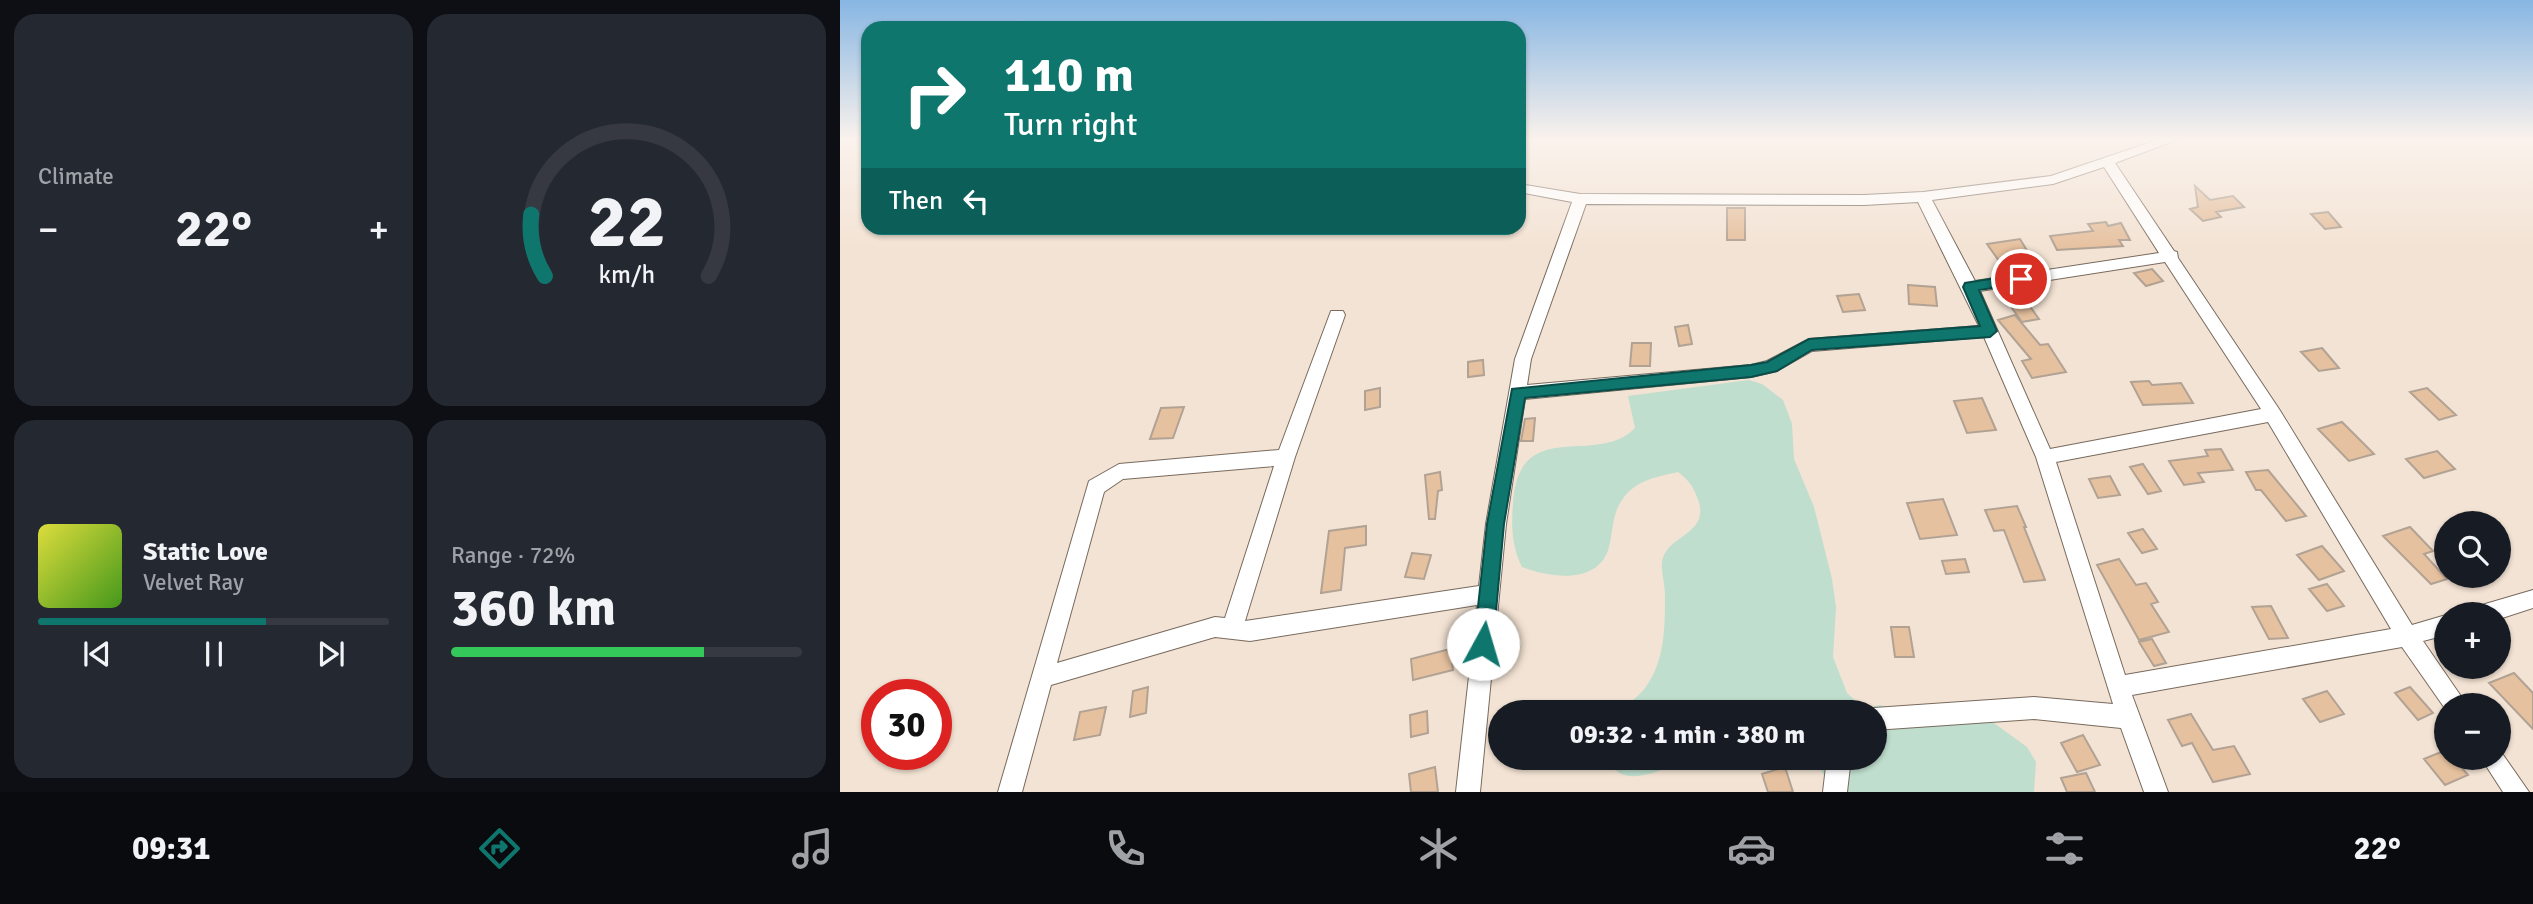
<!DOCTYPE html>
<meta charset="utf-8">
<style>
body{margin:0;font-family:Signika,sans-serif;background:#242831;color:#f1f3f6;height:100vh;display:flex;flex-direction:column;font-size:26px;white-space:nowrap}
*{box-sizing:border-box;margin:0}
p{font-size:23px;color:#9ea1a6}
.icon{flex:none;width:38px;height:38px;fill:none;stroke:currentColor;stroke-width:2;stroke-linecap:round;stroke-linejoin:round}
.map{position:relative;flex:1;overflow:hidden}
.panel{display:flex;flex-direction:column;gap:14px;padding:14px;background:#0d0f14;width:840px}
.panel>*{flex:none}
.top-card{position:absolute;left:21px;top:21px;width:665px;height:214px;border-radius:21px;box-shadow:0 2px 5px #0004;background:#0f766e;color:#fff;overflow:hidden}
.tools{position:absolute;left:1594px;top:511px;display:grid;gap:14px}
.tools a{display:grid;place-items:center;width:77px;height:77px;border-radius:50%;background:#171b24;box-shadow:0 2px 5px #0004;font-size:35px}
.speed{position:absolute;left:21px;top:679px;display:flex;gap:14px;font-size:35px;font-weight:700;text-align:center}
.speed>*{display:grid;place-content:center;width:91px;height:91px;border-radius:50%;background:#171b24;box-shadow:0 2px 5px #0004;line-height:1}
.speed .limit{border:10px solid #d22;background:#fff;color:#111}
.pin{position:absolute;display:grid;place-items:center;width:60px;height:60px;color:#fff;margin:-30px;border:4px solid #fff;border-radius:50%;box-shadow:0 2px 7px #0007}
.me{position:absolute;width:77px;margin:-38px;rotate:6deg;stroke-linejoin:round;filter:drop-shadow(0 0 5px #0008)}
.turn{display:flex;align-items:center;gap:24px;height:147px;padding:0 28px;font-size:32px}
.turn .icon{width:91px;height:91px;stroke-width:2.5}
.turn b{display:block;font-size:49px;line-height:60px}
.then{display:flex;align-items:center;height:66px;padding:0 28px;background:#0003;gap:14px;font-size:26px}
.big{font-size:52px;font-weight:800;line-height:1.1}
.panel .tile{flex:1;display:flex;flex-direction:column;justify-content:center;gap:10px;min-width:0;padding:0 24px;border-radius:21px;background:#242831}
.panel .dial{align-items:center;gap:0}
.dial svg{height:182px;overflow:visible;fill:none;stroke:#363941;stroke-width:7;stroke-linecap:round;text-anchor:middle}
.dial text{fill:#f1f3f6;stroke:none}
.song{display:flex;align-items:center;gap:21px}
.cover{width:84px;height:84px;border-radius:10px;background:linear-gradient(135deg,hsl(60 70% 55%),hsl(100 70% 35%))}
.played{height:7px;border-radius:4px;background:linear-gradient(90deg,#0f766e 65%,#363941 65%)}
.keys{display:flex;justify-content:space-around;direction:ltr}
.heat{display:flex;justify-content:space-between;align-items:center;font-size:38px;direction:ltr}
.charge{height:10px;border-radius:5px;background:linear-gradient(90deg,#34c759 72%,#363941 0)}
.panel .tiles{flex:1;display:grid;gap:14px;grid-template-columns:repeat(2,1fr)}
.trip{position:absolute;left:648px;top:700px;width:399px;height:70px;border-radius:35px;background:#171b24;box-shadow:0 2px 5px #0004;font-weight:800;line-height:70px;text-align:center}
.tabs{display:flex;height:112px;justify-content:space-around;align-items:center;background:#090b0e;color:#9ea1a6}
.tabs .icon{width:49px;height:49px}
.tabs .current{color:#0f766e}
.tabs b{font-size:32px;color:#f1f3f6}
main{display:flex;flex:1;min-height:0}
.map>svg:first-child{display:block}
</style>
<main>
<section class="panel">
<div class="tiles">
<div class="tile"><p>Climate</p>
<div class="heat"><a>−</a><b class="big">22°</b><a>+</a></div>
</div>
<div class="tile dial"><svg viewBox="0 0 100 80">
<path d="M14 69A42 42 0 1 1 86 69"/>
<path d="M14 69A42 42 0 0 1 8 42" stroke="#0f766e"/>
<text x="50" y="56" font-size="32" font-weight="700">22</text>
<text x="50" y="72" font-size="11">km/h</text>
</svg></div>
<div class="tile">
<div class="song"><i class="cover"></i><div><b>Static Love</b><p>Velvet Ray</p></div></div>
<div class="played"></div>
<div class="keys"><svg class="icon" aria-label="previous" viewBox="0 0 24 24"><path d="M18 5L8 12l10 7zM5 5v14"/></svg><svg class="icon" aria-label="pause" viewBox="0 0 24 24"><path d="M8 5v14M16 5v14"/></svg><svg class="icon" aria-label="next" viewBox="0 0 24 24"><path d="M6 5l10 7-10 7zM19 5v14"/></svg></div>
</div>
<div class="tile"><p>Range · 72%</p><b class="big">360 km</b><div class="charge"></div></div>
</div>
</section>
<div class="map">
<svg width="1693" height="792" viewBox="0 0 1693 792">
<rect width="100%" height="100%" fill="#f3e3d4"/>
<path fill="#bfdecd" d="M909,380l13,4 21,16 9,24 2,35 20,48 18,72 4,28 -3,50 14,36 16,15 17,-3 17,7 97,11 33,24 9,15 -2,30h-206c-1,-18 -9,-28 -25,-34h71v-46h-258c10,-8 21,-13 29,-24 20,-26 20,-62 20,-93 0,-11 -4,-23 -3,-33 4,-28 51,-27 35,-65 -5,-13 -9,-17 -19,-25 -22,5 -43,8 -56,28 -10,14 -9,31 -13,47 -10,38 -59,31 -87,20 -10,-20 -11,-41 -9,-63 5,-90 84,-36 122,-76l-7,-32z
M768,758h78c-21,12 -67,34 -78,0z"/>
<path fill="#e6c19f" stroke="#b1a294" stroke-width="2" d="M1355,186l15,14 23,-4 11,11 -28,5 5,5 -18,4 -13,-12 8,-2z
M887,208h18v32h-18z
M1488,212l13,15 -16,2 -14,-15z
M1266,222l2,4 13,-3 9,17h-11l4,6 -66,4 -7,-14 43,-5 -5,-7z
M1180,239l14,23 -30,6 -17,-24z
M1312,269l11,12 -17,5 -12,-13z
M1068,285l27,2 2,19 -28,-2z
M1019,294l6,16 -22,2 -6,-16z
M1181,294l18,25 -17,3 -18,-25z
M1175,315l25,30 8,-1 18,28 -34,6 -10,-17 9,-2 -33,-39z
M848,325l4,19 -13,2 -4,-19z
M792,343h19l-1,23h-20z
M1482,348l17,20 -20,3 -18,-19z
M643,360l1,15 -16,2v-15z
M1309,381l3,4 29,-2 12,20 -50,2 -12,-23z
M540,388v19l-15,3v-19z
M1587,388l29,27 -17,5 -29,-28z
M1142,398l14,32 -29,3 -13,-32z
M344,407l-11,31 -23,1 11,-31z
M695,418l-2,23h-12l4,-22z
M1502,422l32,32 -25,7 -31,-32z
M1381,449l12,21 -35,3 6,9 -20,3 -15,-24 39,-5 -3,-6z
M1597,451l18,18 -31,9 -18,-19z
M1303,464l18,27 -13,3 -18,-27z
M1428,470l38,46 -20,5 -25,-31h-5l-10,-18z
M600,472l2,18 -4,1 -3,28h-6l-4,-44z
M1270,476l10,19 -22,3 -9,-19z
M1103,499l14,36 -37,4 -13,-36z
M1177,506l9,21h-2l21,53 -21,2 -20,-52 -10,1 -9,-21z
M526,526v19l-21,3 -4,42 -20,3 8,-62z
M1570,527l23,24 -9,3 23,25 -16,5 -48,-48z
M1303,529l14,20 -15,4 -14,-20z
M1482,546l22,25 -25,9 -22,-25z
M572,553l19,2 -7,24 -19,-2z
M1125,559l4,13 -23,2 -4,-13z
M1279,559l17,26 10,-2 12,19 -7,2 18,28 -30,8 -42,-75z
M1487,584l17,22 -17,5 -18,-22z
M1431,606l17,32 -19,1 -17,-32z
M1051,627h18l5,30h-19z
M1312,639l14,24 -12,3 -15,-24z
M610,649l3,21 -40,10 -2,-21z
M1674,673l19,20v36l-44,-46z
M308,687l-2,26 -16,4 3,-26z
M1570,687l23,26 -15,7 -23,-27z
M1487,691l17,23 -24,8 -17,-23z
M266,707l-6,28 -26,5 6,-28z
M587,711l1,22 -17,4 -1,-22z
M1351,714l22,36 21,-4 16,28 -37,8 -21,-39 -10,3 -14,-26z
M1243,735l17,30 -23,7 -16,-29z
M1606,750v8h7l15,17 -23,10 -21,-26z
M595,767l3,25h-27l-2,-18z
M945,767l8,25h-25l-6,-18z
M1246,773l9,19h-28l-6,-14z"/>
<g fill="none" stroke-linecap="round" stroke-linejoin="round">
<defs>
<path id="street" d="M1320,139h19l-64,24 59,88 3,1 1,6 101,151 133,216 34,-10v20l-23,6 44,64h-21v5l-44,-63 -270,48 36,97h-24l-23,-64 -87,-9 -160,11v-18h-8l8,-4 160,-11 79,7 -77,-247 -52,-120 -172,14 -35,20 -26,6 -226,22 -19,125 -26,268h-24l21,-187 -227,36 -35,-4 -164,48 -29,107h-24l91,-311 30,-17 160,-14 52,-139h12l2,4 -50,142 -50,164 234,-35 7,-62 29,-165 57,-157 -53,-10v-8l61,10 284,1 59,-3 128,-16zM1264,167l55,86 -184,28 -43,-81 121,-16zM1078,202l61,124 -170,13 -42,22 -16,4 -224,20 4,-26 55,-155 278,1zM1325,262l96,147 -211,40 -70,-158zM1428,422l123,207 -266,46 -69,-213zM434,466l-49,152 -10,-1 -158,46 47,-171 19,-13z
M1693,590v18l-34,11v-5h-27l3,-7z
M1659,749l30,43h-26l-22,-34h18z
M987,758h24l-4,34h-24z"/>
</defs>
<use href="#street" stroke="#786a5d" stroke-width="2"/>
<use href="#street" fill="#fff" fill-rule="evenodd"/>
</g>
<linearGradient id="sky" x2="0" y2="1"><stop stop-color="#87b6e3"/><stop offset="0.56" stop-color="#faf2ec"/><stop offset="1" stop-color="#faf2ec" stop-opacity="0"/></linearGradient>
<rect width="1693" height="249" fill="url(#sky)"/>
<path fill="#0f766e" stroke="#0a4d48" stroke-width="2" d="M1181,274l7,5 -2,4 -47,7 18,41 -7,6 -178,13 -35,21 -26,6 -226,21 -21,126 -11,120 -3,6 -7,3 -7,-3 -2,-6 13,-120 25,-135 239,-24 16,-3 42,-23 171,-13 -17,-39 2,-4z"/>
</svg>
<div class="tools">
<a><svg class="icon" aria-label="search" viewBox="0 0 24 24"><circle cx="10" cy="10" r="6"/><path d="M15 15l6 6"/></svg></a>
<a>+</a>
<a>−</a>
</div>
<div class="speed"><div class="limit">30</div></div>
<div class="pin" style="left:1181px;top:279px;background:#d93025"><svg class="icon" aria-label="arrive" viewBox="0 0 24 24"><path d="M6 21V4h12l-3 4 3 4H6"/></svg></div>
<svg class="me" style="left:643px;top:644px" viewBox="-20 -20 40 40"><circle r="19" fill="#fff"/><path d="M0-13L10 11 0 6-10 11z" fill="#0f766e"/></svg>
<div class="trip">09:32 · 1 min · 380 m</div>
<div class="top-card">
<div class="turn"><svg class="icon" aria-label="right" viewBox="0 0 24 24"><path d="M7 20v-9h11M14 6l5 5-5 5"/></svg><div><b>110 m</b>Turn right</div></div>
<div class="then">Then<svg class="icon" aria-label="left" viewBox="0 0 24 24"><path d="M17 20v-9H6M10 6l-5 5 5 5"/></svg></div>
</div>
</div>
</main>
<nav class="tabs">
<b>09:31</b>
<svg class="icon current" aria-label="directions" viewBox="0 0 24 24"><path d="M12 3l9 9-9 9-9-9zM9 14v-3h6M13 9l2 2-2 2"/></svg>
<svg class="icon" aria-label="music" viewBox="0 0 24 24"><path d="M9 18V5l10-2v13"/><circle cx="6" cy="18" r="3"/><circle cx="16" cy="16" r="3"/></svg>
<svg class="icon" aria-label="phone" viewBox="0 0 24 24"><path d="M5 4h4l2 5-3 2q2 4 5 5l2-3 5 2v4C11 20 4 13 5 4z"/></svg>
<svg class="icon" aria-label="climate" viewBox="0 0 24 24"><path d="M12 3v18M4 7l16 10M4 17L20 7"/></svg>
<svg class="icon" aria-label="car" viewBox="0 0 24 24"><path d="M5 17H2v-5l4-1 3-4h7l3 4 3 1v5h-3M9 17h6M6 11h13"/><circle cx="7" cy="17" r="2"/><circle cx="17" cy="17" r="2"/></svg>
<svg class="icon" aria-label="filters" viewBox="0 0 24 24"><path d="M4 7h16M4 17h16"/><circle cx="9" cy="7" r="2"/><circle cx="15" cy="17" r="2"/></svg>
<b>22°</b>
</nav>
